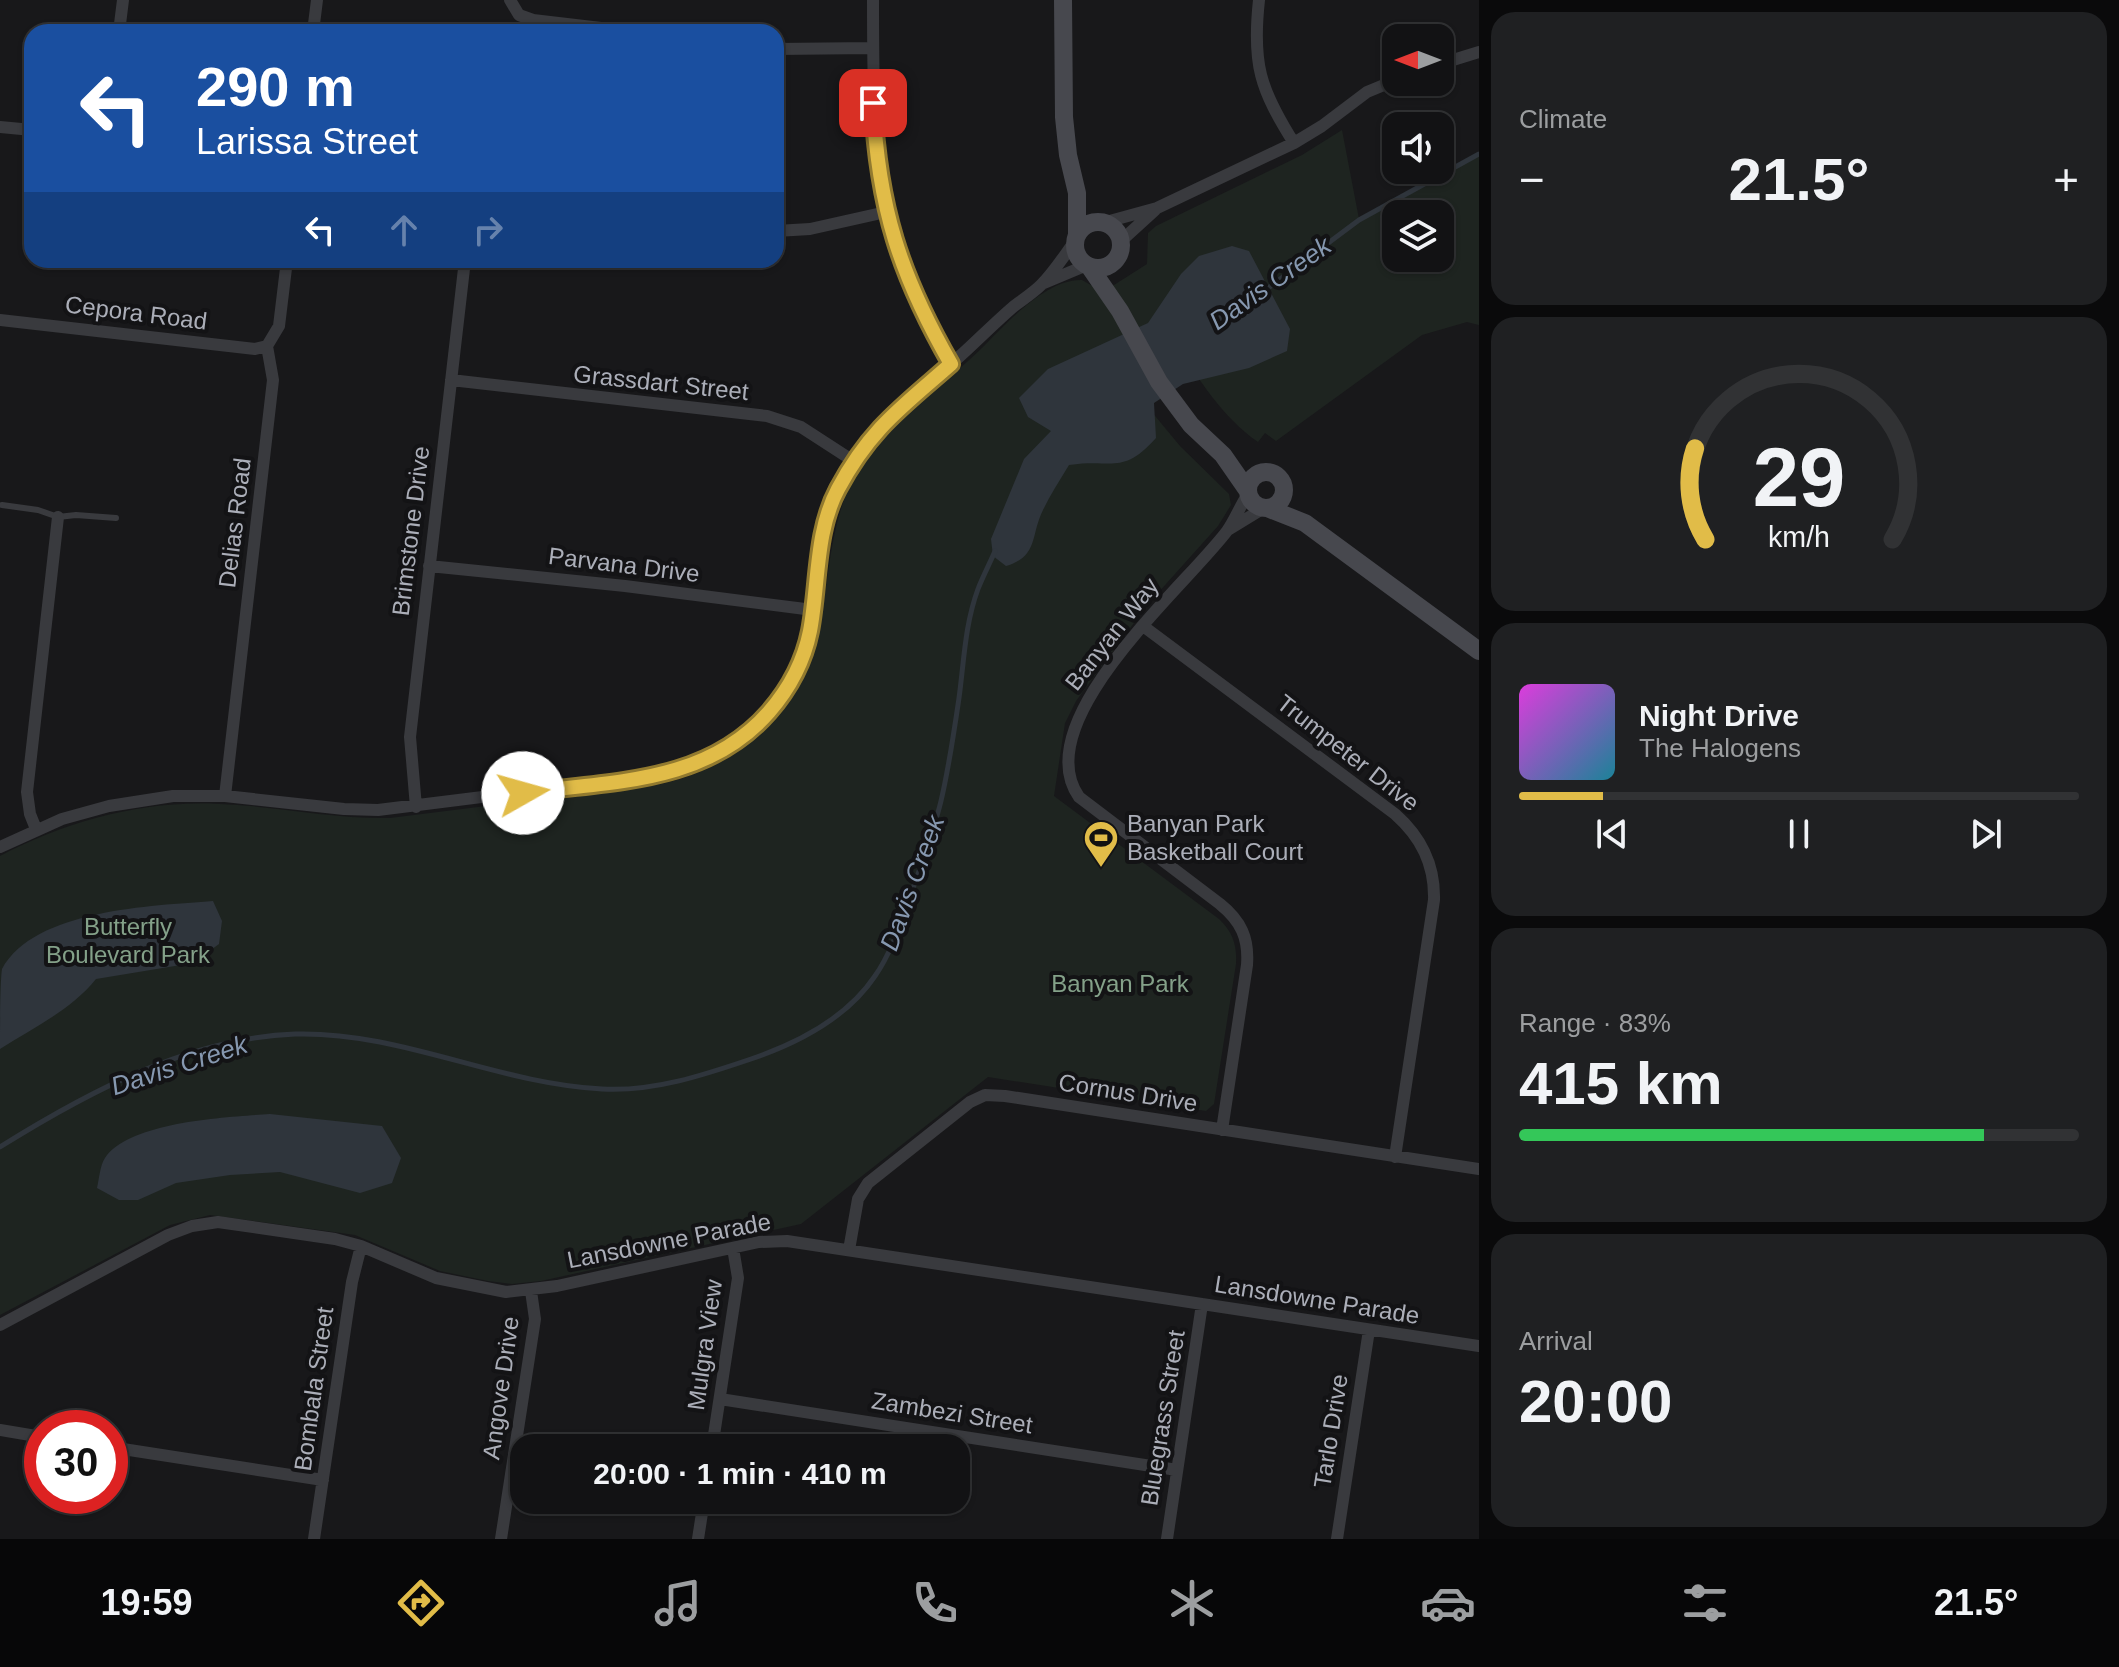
<!DOCTYPE html>
<meta charset="utf-8">
<style>
body{margin:0;font-family:Arial,sans-serif;background:#1f2022;color:#f1f3f6;height:100vh;display:flex;flex-direction:column;font-size:30px;white-space:nowrap}
*{box-sizing:border-box;margin:0}
p{font-size:26px;color:#9c9ea0}
.icon{flex:none;width:44px;height:44px;fill:none;stroke:currentColor;stroke-width:2;stroke-linecap:round;stroke-linejoin:round}
.map{position:relative;flex:1;overflow:hidden}
.panel{display:flex;flex-direction:column;gap:12px;padding:12px;background:#0a0a0b;width:640px}
.panel>*{flex:none}
.top-card{position:absolute;left:24px;top:24px;width:760px;height:244px;border-radius:24px;box-shadow:0 2px 6px #0004,0 0 0 2px #313234;background:#1a4fa0;color:#fff;overflow:hidden}
.needle{width:52px;rotate:270deg}
.tools{position:absolute;left:1382px;top:24px;display:grid;gap:16px}
.tools a{display:grid;place-items:center;width:72px;height:72px;border-radius:16px;background:#121214;box-shadow:0 2px 6px #0004,0 0 0 2px #313234;font-size:40px}
.speed{position:absolute;left:24px;top:1410px;display:flex;gap:16px;font-size:40px;font-weight:700;text-align:center}
.speed>*{display:grid;place-content:center;width:104px;height:104px;border-radius:50%;background:#121214;box-shadow:0 2px 6px #0004,0 0 0 2px #313234;line-height:1}
.speed .limit{border:12px solid #d22;background:#fff;color:#111}
.pin{position:absolute;display:grid;place-items:center;width:68px;height:68px;color:#fff;margin:-34px;border-radius:16px;box-shadow:0 4px 12px #0006}
.me{position:absolute;width:88px;margin:-44px;rotate:83deg;stroke-linejoin:round;filter:drop-shadow(0 0 6px #0008)}
.turn{display:flex;align-items:center;gap:28px;height:168px;padding:0 40px;font-size:36px}
.turn .icon{width:104px;height:104px;stroke-width:2.5}
.turn b{display:block;font-size:56px;line-height:68px}
.lanes{display:flex;align-items:center;height:76px;padding:0 40px;background:#0003;justify-content:center;gap:40px;direction:ltr}
.lanes .off{opacity:.35}
.big{font-size:60px;font-weight:700;line-height:1.1}
.panel .widget{flex:1;display:flex;flex-direction:column;justify-content:center;gap:12px;min-width:0;padding:0 28px;border-radius:24px;background:#1f2022}
.panel .dial{align-items:center;gap:0}
.dial svg{height:208px;overflow:visible;fill:none;stroke:#313234;stroke-width:7;stroke-linecap:round;text-anchor:middle}
.dial text{fill:#f1f3f6;stroke:none}
.song{display:flex;align-items:center;gap:24px}
.cover{width:96px;height:96px;border-radius:12px;background:linear-gradient(135deg,hsl(300 70% 55%),hsl(190 70% 35%))}
.played{height:8px;border-radius:4px;background:linear-gradient(90deg,#e1bc48 15%,#313234 15%)}
.keys{display:flex;justify-content:space-around;direction:ltr}
.heat{display:flex;justify-content:space-between;align-items:center;font-size:44px;direction:ltr}
.charge{height:12px;border-radius:6px;background:linear-gradient(90deg,#34c759 83%,#313234 0)}
.trip{position:absolute;left:510px;top:1434px;width:460px;height:80px;border-radius:24px;background:#121214;box-shadow:0 2px 6px #0004,0 0 0 2px #313234;font-weight:700;line-height:80px;text-align:center}
.tabs{display:flex;height:128px;justify-content:space-around;align-items:center;background:#070708;color:#9c9ea0}
.tabs .icon{width:56px;height:56px}
.tabs .active{color:#e1bc48}
.tabs b{font-size:36px;color:#f1f3f6}
main{display:flex;flex:1;min-height:0}
.map>svg:first-child{display:block}
</style>
<main>
<div class="map">
<svg width="1479" height="1539" viewBox="0 0 1479 1539">
<rect width="100%" height="100%" fill="#18181a"/>
<path fill="#1e2420" fill-rule="evenodd" d="M1342,130l17,89 120,-65v171l-12,-3 -45,13 -146,106 -11,-8 -7,9c-36,-25 -59,-63 -83,-99l-29,62 34,41 49,48 2,11 -13,21 -70,78 -72,97 -11,22 -11,73 165,123c14,13 18,26 17,45l-22,140 -8,7 -218,-34 -187,147 -260,57 -29,3 -24,-3 -48,-10 -85,-36 -145,-20 -40,10 -170,90v-459c67,-35 142,-56 219,-52 57,2 113,15 171,14l266,-33c79,-15 145,-71 162,-152 12,-53 10,-104 35,-154 29,-58 86,-88 131,-133 24,-24 62,-67 98,-66l21,12 44,-28 1,-31 8,-7 146,-71zM1396,214h44v44h-44z"/>
<path fill="#2f353c" d="M1232,246l17,5 41,78 -3,22 -38,17 -66,16 -29,19 2,35c-34,38 -43,20 -87,27 -9,15 -19,30 -26,45 -13,26 -4,46 -37,56l-13,-10 -2,-17 33,-80 27,-28 -23,-14 -9,-19 29,-29 100,-46 33,-49 18,-18z
M213,901l9,20 -3,23 -26,19 -97,16c-25,31 -63,49 -96,70 0,-17 0,-67 2,-80 33,-60 150,-63 211,-68z
M270,1114l112,12 19,32 -9,25 -32,10 -80,-21 -50,3 -54,8 -38,17h-19l-22,-12c2,-8 3,-23 8,-30 25,-37 124,-41 165,-44z"/>
<g fill="none" stroke-linecap="round" stroke-linejoin="round">
<path stroke="#2f353c" stroke-width="5" d="M1264,291l95,-71 120,-66
M0,1147c88,-55 189,-109 295,-113 105,-3 203,50 307,55 51,3 102,-14 149,-30 47,-16 96,-41 124,-83 16,-23 25,-51 34,-76 11,-33 24,-66 32,-99 8,-34 13,-69 18,-103 5,-37 6,-74 19,-109 5,-13 12,-26 17,-38"/>
<path stroke="#393a3e" stroke-width="6" d="M2,505l36,5 20,7 18,-2 40,3"/>
<path stroke="#393a3e" stroke-width="12" d="M510,0l9,15 14,5 102,12
M873,0c0,147 1,234 78,364
M1259,0c-7,64 1,89 35,143
M119,32l4,-32
M313,32l4,-32
M776,49l97,-1
M1440,64l39,-12
M0,127l32,3
M1106,222l51,-14 137,-65 28,-17 45,-34 29,-12
M776,231l34,-2 76,-17
M1121,241l34,-31
M1044,283l43,-18
M0,320l255,29 12,-3
M451,380l316,36 34,11 54,35
M1228,530l36,-22
M429,566l196,20 188,24
M1143,626l252,188c26,23 40,50 39,86l-39,257
M225,796l48,-416 -6,-34 12,-20 8,-66
M416,807l-6,-70 55,-477
M36,829l-6,-15 -3,-22 31,-275
M0,847l62,-28 47,-13 64,-10h52l119,13 34,1 280,-35c75,-16 139,-70 152,-148 8,-45 7,-94 27,-136 29,-59 66,-84 113,-126 21,-18 41,-39 63,-58 9,-7 20,-14 28,-22 13,-13 23,-29 34,-44
M1222,1130l25,-165c2,-27 -6,-44 -27,-61l-141,-107c-53,-76 106,-210 148,-266 8,-11 13,-25 21,-37
M849,1250l9,-51 10,-16 102,-81 15,-7 20,1 474,73
M0,1325l168,-90 24,-9 26,-4 117,17 26,7 75,32 70,14 51,-6 202,-44 28,-1 692,105
M720,1399l457,71
M0,1430l42,7
M110,1447l213,33
M712,1448l26,-170 -5,-30
M314,1539l38,-257 9,-36
M501,1539l34,-220 -4,-28
M698,1539l6,-39
M1167,1539l35,-235
M1337,1539l32,-209"/>
<path stroke="#47484e" stroke-width="18" d="M1063,0l1,117 4,38 9,38v42
M1075 245a23 23 0 1 1 46 0a23 23 0 1 1-46 0Z
M1089,266l31,45 39,71 32,43 32,30 25,36
M1248 490a18 18 0 1 1 36 0a18 18 0 1 1-36 0Z
M1267,508l38,15 174,128"/>
</g>
<g fill="none" stroke-linecap="round" stroke-linejoin="round">
<defs>
<path id="route" d="M523,793c89,-12 183,-9 246,-81 20,-23 35,-51 41,-81 9,-47 5,-99 28,-142 32,-60 64,-82 113,-125 -51,-89 -73,-157 -78,-261"/>
</defs>
<use href="#route" stroke="#927a2f" stroke-width="20"/>
<use href="#route" stroke="#e1bc48" stroke-width="14"/>
</g>
<defs>
<symbol id="stadium-pin" viewBox="-11 -11 22 30"><path d="M0 17L-7.5 6A9.5 9.5 0 1 1 7.5 6Z" fill="#e1bc48" stroke="#131315"/><path d="M0-5a6.5 5 0 1 0 0 10a6.5 5 0 1 0 0-10ZM-3.5-1.8h7v3.6h-7Z" fill="#111"/></symbol>
</defs>
<g fill-rule="evenodd">
<use href="#stadium-pin" x="1081" y="818" width="40" height="54"/>
</g>
<g text-anchor="middle" stroke-width="8" stroke-linejoin="round" paint-order="stroke">
<g font-size="24" fill="#abaeb8" stroke="#131315">
<text transform="translate(136 313) rotate(7)" y="8">Cepora Road</text>
<text transform="translate(661 383) rotate(6)" y="8">Grassdart Street</text>
<text transform="translate(235 523) rotate(-83)" y="8">Delias Road</text>
<text transform="translate(411 531) rotate(-83)" y="8">Brimstone Drive</text>
<text transform="translate(624 565) rotate(7)" y="8">Parvana Drive</text>
<text transform="translate(1112 634) rotate(-52)" y="8">Banyan Way</text>
<text transform="translate(1348 753) rotate(38)" y="8">Trumpeter Drive</text>
<text transform="translate(1128 1093) rotate(9)" y="8">Cornus Drive</text>
<text transform="translate(669 1241) rotate(-11)" y="8">Lansdowne Parade</text>
<text transform="translate(1317 1300) rotate(9)" y="8">Lansdowne Parade</text>
<text transform="translate(705 1345) rotate(-82)" y="8">Mulgra View</text>
<text transform="translate(501 1388) rotate(-82)" y="8">Angove Drive</text>
<text transform="translate(314 1389) rotate(-82)" y="8">Bombala Street</text>
<text transform="translate(952 1413) rotate(9)" y="8">Zambezi Street</text>
<text transform="translate(1163 1418) rotate(-81)" y="8">Bluegrass Street</text>
<text transform="translate(1331 1431) rotate(-81)" y="8">Tarlo Drive</text>
</g>
<g font-size="24" fill="#abaeb8" stroke="#131315" text-anchor="start">
<text x="1127" y="832">Banyan Park<tspan x="1127" dy="28">Basketball Court</tspan></text>
</g>
<g font-size="24" fill="#84a189" stroke="#131315">
<text x="128" y="935">Butterfly<tspan x="128" dy="28">Boulevard Park</tspan></text>
<text x="1120" y="992">Banyan Park</text>
</g>
<g font-size="26" font-style="italic" fill="#8698b0" stroke="#131315">
<text transform="translate(1270 283) rotate(-35)" y="9">Davis Creek</text>
<text transform="translate(912 883) rotate(-70)" y="9">Davis Creek</text>
<text transform="translate(179 1065) rotate(-18)" y="9">Davis Creek</text>
</g>
</g>
</svg>
<div class="tools">
<a><svg class="needle" viewBox="-14 -14 28 28"><path d="M0-13l5 13h-10z" fill="#e53935"/><path d="M0 13l5-13h-10z" fill="#9c9ea0"/></svg></a>
<a><svg class="icon" aria-label="sound" viewBox="0 0 24 24"><path d="M4 9h4l5-4v14l-5-4H4zM17 9q2 3 0 6"/></svg></a>
<a><svg class="icon" aria-label="layers" viewBox="0 0 24 24"><path d="M12 4l9 5-9 5-9-5zM3 14l9 5 9-5"/></svg></a>
</div>
<div class="speed"><div class="limit">30</div></div>
<div class="pin" style="left:873px;top:103px;background:#d93025"><svg class="icon" aria-label="arrive" viewBox="0 0 24 24"><path d="M6 21V4h12l-3 4 3 4H6"/></svg></div>
<svg class="me" style="left:523px;top:793px" viewBox="-20 -20 40 40"><circle r="19" fill="#fff"/><path d="M0-13L10 11 0 6-10 11z" fill="#e1bc48"/></svg>
<div class="trip">20:00 · 1 min · 410 m</div>
<div class="top-card">
<div class="turn"><svg class="icon" aria-label="left" viewBox="0 0 24 24"><path d="M17 20v-9H6M10 6l-5 5 5 5"/></svg><div><b>290 m</b>Larissa Street</div></div>
<div class="lanes"><svg class="icon" aria-label="left" viewBox="0 0 24 24"><path d="M17 20v-9H6M10 6l-5 5 5 5"/></svg><svg class="icon off" aria-label="ahead" viewBox="0 0 24 24"><path d="M12 20V5M6 11l6-6 6 6"/></svg><svg class="icon off" aria-label="right" viewBox="0 0 24 24"><path d="M7 20v-9h11M14 6l5 5-5 5"/></svg></div>
</div>
</div>
<section class="panel">
<div class="widget"><p>Climate</p>
<div class="heat"><a>−</a><b class="big">21.5°</b><a>+</a></div>
</div>
<div class="widget dial"><svg viewBox="0 0 100 80">
<path d="M14 69A42 42 0 1 1 86 69"/>
<path d="M14 69A42 42 0 0 1 10 34" stroke="#e1bc48"/>
<text x="50" y="56" font-size="32" font-weight="700">29</text>
<text x="50" y="72" font-size="11">km/h</text>
</svg></div>
<div class="widget">
<div class="song"><i class="cover"></i><div><b>Night Drive</b><p>The Halogens</p></div></div>
<div class="played"></div>
<div class="keys"><svg class="icon" aria-label="previous" viewBox="0 0 24 24"><path d="M18 5L8 12l10 7zM5 5v14"/></svg><svg class="icon" aria-label="pause" viewBox="0 0 24 24"><path d="M8 5v14M16 5v14"/></svg><svg class="icon" aria-label="next" viewBox="0 0 24 24"><path d="M6 5l10 7-10 7zM19 5v14"/></svg></div>
</div>
<div class="widget"><p>Range · 83%</p><b class="big">415 km</b><div class="charge"></div></div>
<div class="widget"><p>Arrival</p><b class="big">20:00</b></div>
</section>
</main>
<nav class="tabs">
<b>19:59</b>
<svg class="icon active" aria-label="directions" viewBox="0 0 24 24"><path d="M12 3l9 9-9 9-9-9zM9 14v-3h6M13 9l2 2-2 2"/></svg>
<svg class="icon" aria-label="music" viewBox="0 0 24 24"><path d="M9 18V5l10-2v13"/><circle cx="6" cy="18" r="3"/><circle cx="16" cy="16" r="3"/></svg>
<svg class="icon" aria-label="phone" viewBox="0 0 24 24"><path d="M5 4h4l2 5-3 2q2 4 5 5l2-3 5 2v4C11 20 4 13 5 4z"/></svg>
<svg class="icon" aria-label="climate" viewBox="0 0 24 24"><path d="M12 3v18M4 7l16 10M4 17L20 7"/></svg>
<svg class="icon" aria-label="car" viewBox="0 0 24 24"><path d="M5 17H2v-5l4-1 3-4h7l3 4 3 1v5h-3M9 17h6M6 11h13"/><circle cx="7" cy="17" r="2"/><circle cx="17" cy="17" r="2"/></svg>
<svg class="icon" aria-label="filters" viewBox="0 0 24 24"><path d="M4 7h16M4 17h16"/><circle cx="9" cy="7" r="2"/><circle cx="15" cy="17" r="2"/></svg>
<b>21.5°</b>
</nav>
